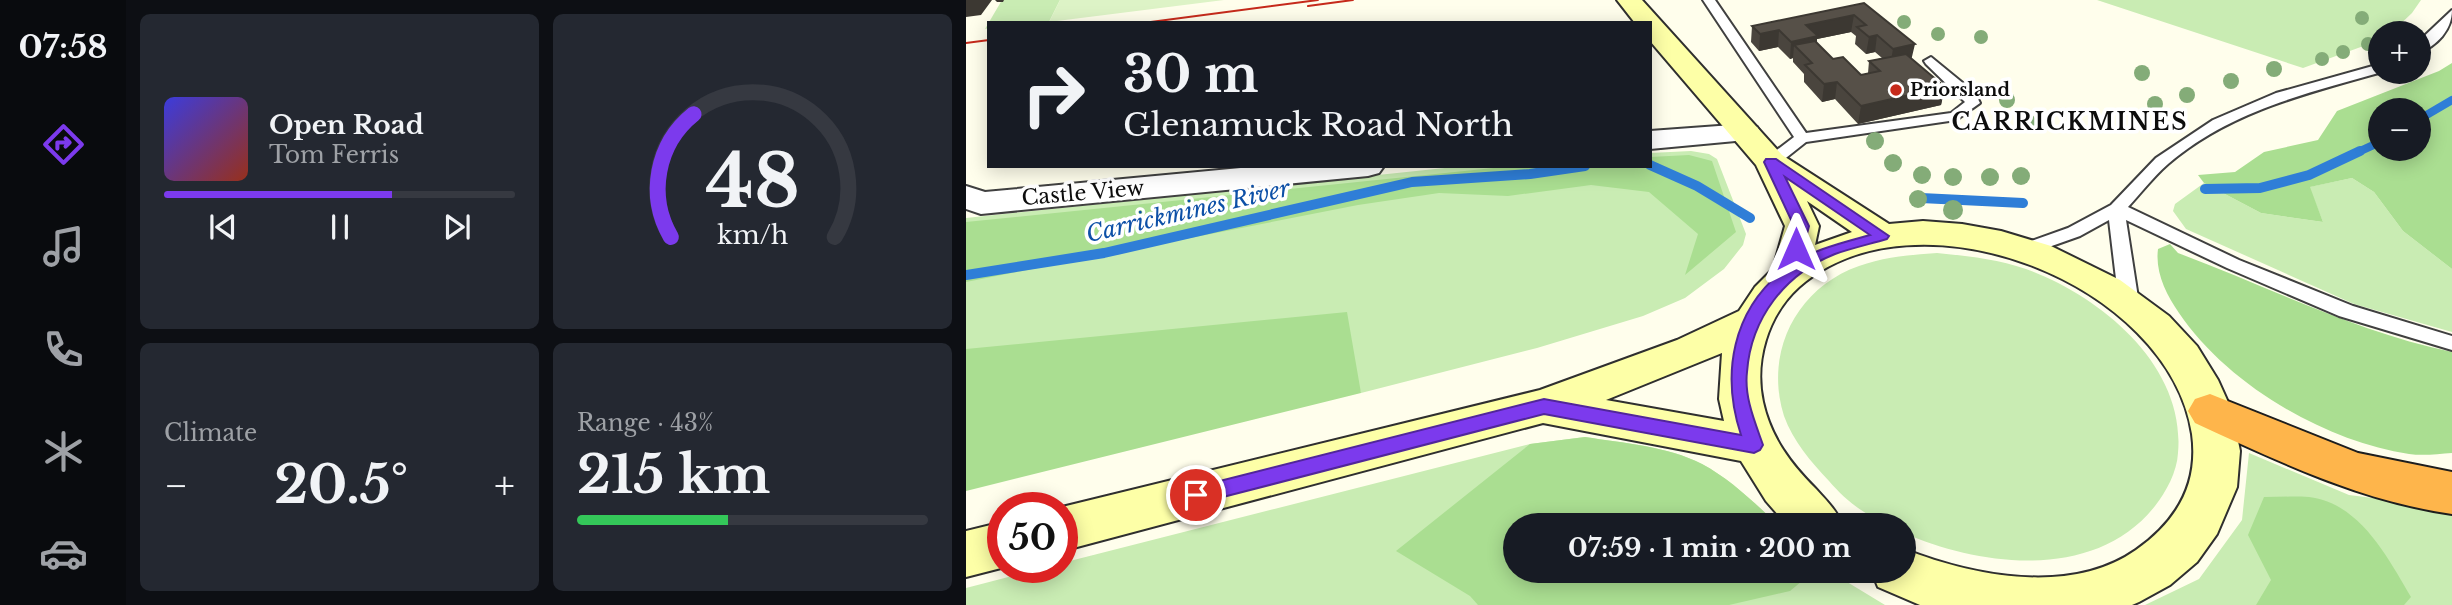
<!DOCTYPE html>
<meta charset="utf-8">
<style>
body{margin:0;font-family:"Libre Baskerville",serif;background:#242831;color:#f1f3f6;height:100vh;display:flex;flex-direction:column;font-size:26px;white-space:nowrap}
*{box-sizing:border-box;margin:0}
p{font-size:23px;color:#9ea1a6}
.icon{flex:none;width:38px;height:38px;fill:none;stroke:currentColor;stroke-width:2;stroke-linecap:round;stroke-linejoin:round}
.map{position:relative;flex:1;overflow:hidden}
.side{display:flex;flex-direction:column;gap:14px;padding:14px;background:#0d0f14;width:840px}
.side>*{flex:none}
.banner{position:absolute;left:21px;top:21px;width:665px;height:147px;border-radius:0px;box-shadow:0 4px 18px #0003;background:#171b24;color:#f1f3f6;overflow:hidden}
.buttons{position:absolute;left:1402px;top:21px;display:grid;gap:14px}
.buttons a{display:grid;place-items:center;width:63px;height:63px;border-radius:50%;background:#171b24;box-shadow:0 4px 18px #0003;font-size:35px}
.speed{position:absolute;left:21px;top:492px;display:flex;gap:14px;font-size:35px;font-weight:700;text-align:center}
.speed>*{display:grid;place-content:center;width:91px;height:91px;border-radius:50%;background:#171b24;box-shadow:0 4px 18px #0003;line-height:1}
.speed .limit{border:10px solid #d22;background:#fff;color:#111}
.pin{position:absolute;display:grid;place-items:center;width:60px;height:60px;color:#fff;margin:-30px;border:4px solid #fff;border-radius:50%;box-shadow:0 2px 7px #0007}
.me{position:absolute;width:77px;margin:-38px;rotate:0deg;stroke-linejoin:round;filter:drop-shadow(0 0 5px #0008)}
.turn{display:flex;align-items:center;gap:24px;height:147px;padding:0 21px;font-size:32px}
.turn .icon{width:91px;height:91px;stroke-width:2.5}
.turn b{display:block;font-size:49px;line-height:60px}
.big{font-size:52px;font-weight:700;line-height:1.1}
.side .widget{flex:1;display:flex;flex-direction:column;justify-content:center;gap:10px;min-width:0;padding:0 24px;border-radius:10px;background:#242831}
.side .dial{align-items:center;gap:0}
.dial svg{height:182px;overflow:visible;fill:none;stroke:#363941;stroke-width:7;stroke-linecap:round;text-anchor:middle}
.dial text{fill:#f1f3f6;stroke:none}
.song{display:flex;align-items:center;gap:21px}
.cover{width:84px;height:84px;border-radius:10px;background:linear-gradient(135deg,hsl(240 70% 55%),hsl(10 70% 35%))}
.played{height:7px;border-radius:4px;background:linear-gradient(90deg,#7c3aed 65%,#363941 65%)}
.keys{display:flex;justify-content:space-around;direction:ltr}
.heat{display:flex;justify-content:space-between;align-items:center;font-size:38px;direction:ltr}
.charge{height:10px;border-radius:5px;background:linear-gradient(90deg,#34c759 43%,#363941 0)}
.side .tiles{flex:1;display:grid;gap:14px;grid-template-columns:repeat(2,1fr)}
.trip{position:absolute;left:537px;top:513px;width:413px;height:70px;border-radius:35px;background:#171b24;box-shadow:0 4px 18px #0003;font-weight:700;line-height:70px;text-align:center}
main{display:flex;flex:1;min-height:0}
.dock{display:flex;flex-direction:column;width:126px;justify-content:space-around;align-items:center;background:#090b0e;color:#9ea1a6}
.dock .icon{width:49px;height:49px}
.dock .on{color:#7c3aed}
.dock b{font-size:32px;color:#f1f3f6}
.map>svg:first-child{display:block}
</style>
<main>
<nav class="dock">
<b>07:58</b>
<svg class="icon on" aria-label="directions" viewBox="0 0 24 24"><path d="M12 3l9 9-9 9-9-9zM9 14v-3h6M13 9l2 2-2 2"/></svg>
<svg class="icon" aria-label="music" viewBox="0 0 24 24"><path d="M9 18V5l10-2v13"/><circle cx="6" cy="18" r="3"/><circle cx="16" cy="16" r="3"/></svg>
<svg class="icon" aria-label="phone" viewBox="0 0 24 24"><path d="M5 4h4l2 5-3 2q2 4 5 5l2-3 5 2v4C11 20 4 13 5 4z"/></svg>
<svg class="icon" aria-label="climate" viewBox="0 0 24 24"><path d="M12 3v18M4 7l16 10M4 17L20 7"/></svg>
<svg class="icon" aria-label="car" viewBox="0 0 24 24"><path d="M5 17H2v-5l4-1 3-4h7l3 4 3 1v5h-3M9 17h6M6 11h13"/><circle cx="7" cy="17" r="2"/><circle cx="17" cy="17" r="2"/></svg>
</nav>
<section class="side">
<div class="tiles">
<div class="widget">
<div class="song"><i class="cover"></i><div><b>Open Road</b><p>Tom Ferris</p></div></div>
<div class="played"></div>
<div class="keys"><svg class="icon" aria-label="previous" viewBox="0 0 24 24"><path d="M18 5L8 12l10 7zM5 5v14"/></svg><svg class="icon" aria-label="pause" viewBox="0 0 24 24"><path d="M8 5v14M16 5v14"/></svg><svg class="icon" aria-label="next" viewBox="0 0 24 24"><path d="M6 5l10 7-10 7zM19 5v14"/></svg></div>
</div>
<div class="widget dial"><svg viewBox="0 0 100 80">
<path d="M14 69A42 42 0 1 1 86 69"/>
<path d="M14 69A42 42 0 0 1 24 15" stroke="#7c3aed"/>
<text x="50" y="56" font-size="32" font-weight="700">48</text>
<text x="50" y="72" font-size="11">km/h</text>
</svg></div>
<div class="widget"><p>Climate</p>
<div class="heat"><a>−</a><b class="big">20.5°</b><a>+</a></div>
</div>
<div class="widget"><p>Range · 43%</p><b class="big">215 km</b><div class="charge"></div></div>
</div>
</section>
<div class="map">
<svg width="1486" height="605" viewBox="0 0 1486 605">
<rect width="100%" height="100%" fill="#fffeec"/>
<path fill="#c9ecb3" d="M36,0h58l-11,22 -60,1v5l-4,1z
M1131,0h324l-9,13 -21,20h-11v7l-77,28z
M725,151l18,3 8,5 29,75 -3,11 -19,24 -39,29 -42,18 -106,32 -176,45 -25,-75 -370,41v-141l498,-52h186v-13z
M1386,178l22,14 29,39 49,38v63l-98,-28 -168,-75 -13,-18 2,-7 29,-21 57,30 62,9 -14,-35z
M971,253c30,3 60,6 89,16 74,27 160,96 152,184 -1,19 -12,39 -23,53 -59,75 -174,61 -251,27v-8c-29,0 -56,-22 -75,-44 -18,-19 -36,-40 -45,-65 -20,-63 12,-128 75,-150 25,-9 51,-11 78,-13z
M619,437c38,6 82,9 117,27 28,15 53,39 76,61h-262v45l313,1 56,34h-919v-17l81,-21h15v-4l468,-119z
M1283,453l100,42 103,13v97h-307l54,-26 43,-59z"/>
<path fill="#aade91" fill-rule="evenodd" d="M1486,63v206l-49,-38 -29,-39 -22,-14 -42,9 13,35 -62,-9 -57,-30 -6,-8 37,-3 29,-20 54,-12 19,-29 102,-40zM1452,110v39h-38v-39z
M723,155l23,6 24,71 -51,43 13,-41 -49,-42 -58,-7 -83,11 -69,-3 -81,12 -392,77v-60l547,-56h137v-9z
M1204,244l8,9c91,34 178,79 274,99v101c-14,1 -29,3 -43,1 -85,-13 -182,-70 -230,-141 -13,-19 -24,-41 -21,-64z
M381,312l14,81 -395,98v-142z
M619,437c38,6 82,9 117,27 28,15 53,39 76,61h-262v45l298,1 -24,20 -61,14h-251l-8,-9 -74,-45 134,-107z
M1298,497c15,0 30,-1 45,0 51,6 79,61 102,100l-7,8h-148l15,-25 -23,-45z"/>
<path fill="#ddf3c6" d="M94,0h164l-175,22z"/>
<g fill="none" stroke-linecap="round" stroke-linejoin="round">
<path stroke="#2f7ed7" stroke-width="8" d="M1452,120l34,-20
M1390,153l24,-11"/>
<path stroke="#2f7ed7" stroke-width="10" d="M684,165l47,21 53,32
M1239,189l55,-1 49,-13 51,-24
M955,198l102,5
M0,275l138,-22 308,-71 118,-8 55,-8"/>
<defs>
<path id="lane" d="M737,0h12l91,133 145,-20 14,-11 -39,-38 -2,-3 7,-4 44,36 5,10 -24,17 -150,22 -29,23h-12v-6l29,-22z
M1486,10c0,20 -15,36 -34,43v-11z
M1414,64l2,8c-75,21 -154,40 -214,92 -15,13 -27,29 -40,43l111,53 114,46 99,30v14l-113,-34 -112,-48 -101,-48 13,84 -10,7 -10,-7 -10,-84 -29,16 -48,17 -6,2 -9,-6 3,-4 48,-17 43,-23 45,-47 57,-38 63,-27z"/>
<path id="street" d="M780,124l11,3 4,6 -4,6 -107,10v-18z
M296,166h122l-5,7 -11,3 -387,38 -15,-5v-23l19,6z"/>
<path id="secondary" d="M651,0h25l140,155 107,69 34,-3 39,3 39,7 50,15 69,34 49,36 28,30 21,34 14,31 8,40 -3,36 -20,47 -20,28 -27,23 -31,17 -7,3h-212l-42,-18 -7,-17h33v-21c69,27 166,47 232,1 41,-29 63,-66 56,-116 -23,-151 -276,-250 -393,-147 -31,28 -45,74 -36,115 8,36 28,62 53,87 11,12 20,21 27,36h-56l-21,-24 -25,-40 -198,-38 -481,128v-44l478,-117 137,-50 62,-29 16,-24 18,-18 12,-43 -29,-61 -106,-124v-18h-15zM841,201l45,31 -37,13 4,-19zM756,353l-3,46 5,22 -118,-21z
M37,522v45h2l-39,10v-46z"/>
<path id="highway" d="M1244,394l148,59 94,19v42c-92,-13 -174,-53 -257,-91l-7,-12 7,-12z"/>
</defs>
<use href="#lane" stroke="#404040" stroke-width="4"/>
<use href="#street" stroke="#404040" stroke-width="4"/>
<use href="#secondary" stroke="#2f2f2f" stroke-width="4"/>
<use href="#highway" stroke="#1e1e1e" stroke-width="4"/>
<use href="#lane" fill="#fff" fill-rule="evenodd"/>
<use href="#street" fill="#fff" fill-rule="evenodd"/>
<use href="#secondary" fill="#fdffa7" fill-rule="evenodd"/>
<use href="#highway" fill="#feb54b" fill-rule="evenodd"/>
<path stroke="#c62a1b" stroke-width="2" d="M342,6l45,-6
M177,23l175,-23
M0,43l23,-3"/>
</g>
<g fill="#84ac78">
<circle cx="1396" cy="18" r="7"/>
<circle cx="938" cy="22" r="7"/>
<circle cx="972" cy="34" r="7"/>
<circle cx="1015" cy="37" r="7"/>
<circle cx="1402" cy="44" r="7"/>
<circle cx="1377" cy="52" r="7"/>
<circle cx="1356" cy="59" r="7"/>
<circle cx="1308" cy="69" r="8"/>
<circle cx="1176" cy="73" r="8"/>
<circle cx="1265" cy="81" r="8"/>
<circle cx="1221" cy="95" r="8"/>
<circle cx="1041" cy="100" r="8"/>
<circle cx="1189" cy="104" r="8"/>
<circle cx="1062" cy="122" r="8"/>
<circle cx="909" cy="141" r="9"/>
<circle cx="927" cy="163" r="9"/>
<circle cx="956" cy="175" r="9"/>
<circle cx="1055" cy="176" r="9"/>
<circle cx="987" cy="177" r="9"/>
<circle cx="1024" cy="177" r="9"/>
<circle cx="952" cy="199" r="9"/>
<circle cx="987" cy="210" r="10"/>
</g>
<path fill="#4a453e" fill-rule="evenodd" d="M898,3l48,56 33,28 -4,18 -83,19 -23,-25 -13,3 -18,-20v-8l-11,-12v-4l-3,1 -12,-12 -19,4 -8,-9 1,-16zM885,32l5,4 -1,8 11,10 9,-2 7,6 -13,3 -1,12 -7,2 -28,-16 -16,-16v-4z"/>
<path fill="#3c3832" d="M0,0h26l-11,15 -15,2z
M29,0h9l-1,2h-6z
M888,15l-3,17 -34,7 -1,14 -22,-8 -1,13 -3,1 1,-17 15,-17z
M813,30l-1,17 -19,4 1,-17z
M911,35l-2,17 -9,2 3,-17z
M949,44l-4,17 -21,5 3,-17z
M871,82l-2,17 -13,3 2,-18z
M979,87l-4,18 -83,19 3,-18z"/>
<path fill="#565048" stroke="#3c3832" stroke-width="2" d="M898,3l51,41 -22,5 -16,-14 -8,2 -12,-10 9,-2 -12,-10 -48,10 12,11 -27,6 -12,-12 -19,4 -8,-8z
M849,41l18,18 10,-2 18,18 19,-4 -11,-10 37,-7 39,33 -84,19 -24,-24 -13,2 -19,-19 7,-2 -18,-18z"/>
<path fill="#7c3aed" stroke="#51269a" stroke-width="2" d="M800,159h10l113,77 -2,3c-17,5 -35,9 -52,15 -50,20 -84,64 -88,118 -3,25 8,50 16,73l-3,5 -6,3 -210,-39 -348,90 -7,-3 -3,-6 3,-6 7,-2 348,-88 197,36c-20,-61 -9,-125 44,-166 25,-19 56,-26 85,-34l-85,-58 24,49 -7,27h-11l-2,-4 5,-23 -30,-64z"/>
<circle fill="#c62a1b" stroke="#fff" stroke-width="2.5" cx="930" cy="90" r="7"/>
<g text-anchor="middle" stroke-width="7" stroke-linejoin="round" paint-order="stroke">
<g font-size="18" font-weight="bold" fill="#0d0d0d" stroke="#fff" text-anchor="start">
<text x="944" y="96">Priorsland</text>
</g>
<g font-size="21" fill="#0d0d0d" stroke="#fff">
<text transform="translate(117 193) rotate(-5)" y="7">Castle View</text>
</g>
<g font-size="23" font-weight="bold" letter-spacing="2" fill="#0d0d0d" stroke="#fff">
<text x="1104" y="130">CARRICKMINES</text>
</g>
<g font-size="23" font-style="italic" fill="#0d50a7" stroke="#fff">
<text transform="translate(222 211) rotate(-13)" y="8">Carrickmines River</text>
</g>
</g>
</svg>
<div class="buttons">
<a>+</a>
<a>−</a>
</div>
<div class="speed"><div class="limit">50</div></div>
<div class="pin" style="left:230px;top:495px;background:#d93025"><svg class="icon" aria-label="arrive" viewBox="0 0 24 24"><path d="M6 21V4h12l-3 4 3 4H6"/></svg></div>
<svg class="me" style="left:830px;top:249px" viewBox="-20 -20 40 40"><path d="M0-17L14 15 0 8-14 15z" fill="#7c3aed" stroke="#fff" stroke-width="4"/></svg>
<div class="trip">07:59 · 1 min · 200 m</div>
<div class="banner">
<div class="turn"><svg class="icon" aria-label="right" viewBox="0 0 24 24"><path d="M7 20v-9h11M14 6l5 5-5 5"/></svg><div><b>30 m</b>Glenamuck Road North</div></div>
</div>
</div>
</main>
